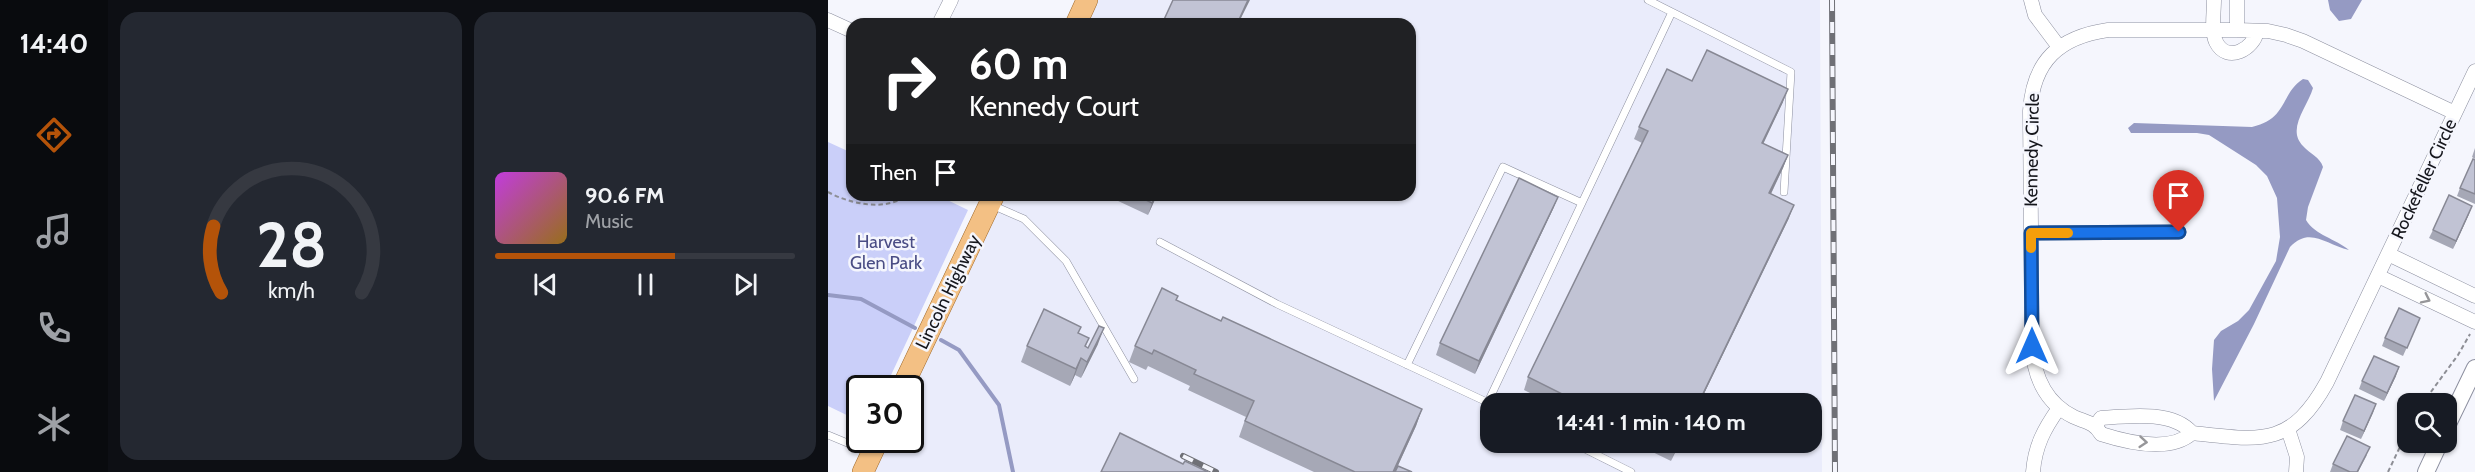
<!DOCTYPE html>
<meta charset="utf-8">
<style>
body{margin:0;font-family:Cabin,sans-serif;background:#242831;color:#f1f3f6;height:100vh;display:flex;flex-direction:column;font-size:22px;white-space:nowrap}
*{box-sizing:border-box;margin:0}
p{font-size:20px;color:#9ea1a6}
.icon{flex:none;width:33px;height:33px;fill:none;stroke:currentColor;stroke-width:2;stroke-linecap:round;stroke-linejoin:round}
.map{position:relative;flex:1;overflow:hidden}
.sheet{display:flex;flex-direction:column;gap:12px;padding:12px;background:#0d0f14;width:720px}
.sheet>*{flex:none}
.top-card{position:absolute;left:18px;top:18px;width:570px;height:183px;border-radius:18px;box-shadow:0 2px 4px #0004;background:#202124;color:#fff;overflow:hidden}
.buttons{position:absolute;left:1569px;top:393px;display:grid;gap:12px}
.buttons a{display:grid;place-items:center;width:60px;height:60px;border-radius:12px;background:#171b24;box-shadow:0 2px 4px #0004;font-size:30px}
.speed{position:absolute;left:18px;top:375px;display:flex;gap:12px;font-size:30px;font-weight:700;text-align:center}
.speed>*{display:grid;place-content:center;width:78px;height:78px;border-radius:50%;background:#171b24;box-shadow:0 2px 4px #0004;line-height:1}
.speed .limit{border:3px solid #111;border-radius:9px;background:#fff;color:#111}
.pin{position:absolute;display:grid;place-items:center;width:51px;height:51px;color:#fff;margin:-62px -26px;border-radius:50% 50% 50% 0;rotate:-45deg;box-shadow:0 0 6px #0007}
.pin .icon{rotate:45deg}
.me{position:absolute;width:66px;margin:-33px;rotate:0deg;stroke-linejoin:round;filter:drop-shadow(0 0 4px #0008)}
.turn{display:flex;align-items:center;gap:21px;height:126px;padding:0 24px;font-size:27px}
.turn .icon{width:78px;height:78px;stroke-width:2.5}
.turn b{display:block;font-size:42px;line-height:51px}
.then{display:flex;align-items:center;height:57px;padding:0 24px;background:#0003;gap:12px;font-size:22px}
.sheet .widget{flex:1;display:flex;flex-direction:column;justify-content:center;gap:9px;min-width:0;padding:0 21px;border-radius:18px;background:#242831}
.sheet .dial{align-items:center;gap:0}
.dial svg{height:156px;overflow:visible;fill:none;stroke:#363941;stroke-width:7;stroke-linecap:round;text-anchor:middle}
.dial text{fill:#f1f3f6;stroke:none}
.song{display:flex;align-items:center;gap:18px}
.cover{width:72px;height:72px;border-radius:9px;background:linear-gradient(135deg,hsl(290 70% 55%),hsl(40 70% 35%))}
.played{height:6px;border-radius:3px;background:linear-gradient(90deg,#b45309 60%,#363941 60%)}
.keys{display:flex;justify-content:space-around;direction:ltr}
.sheet .tiles{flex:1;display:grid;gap:12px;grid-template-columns:repeat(2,1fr)}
.trip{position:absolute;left:652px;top:393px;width:342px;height:60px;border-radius:18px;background:#171b24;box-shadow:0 2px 4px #0004;font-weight:800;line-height:60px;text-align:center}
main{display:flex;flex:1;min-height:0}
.menu{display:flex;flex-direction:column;width:108px;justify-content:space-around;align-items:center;background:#090b0e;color:#9ea1a6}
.menu .icon{width:42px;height:42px}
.menu .selected{color:#b45309}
.menu b{font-size:27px;color:#f1f3f6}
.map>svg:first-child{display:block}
</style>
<main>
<nav class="menu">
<b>14:40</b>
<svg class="icon selected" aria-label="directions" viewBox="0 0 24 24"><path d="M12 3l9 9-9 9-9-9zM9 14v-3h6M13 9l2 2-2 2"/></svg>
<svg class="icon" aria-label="music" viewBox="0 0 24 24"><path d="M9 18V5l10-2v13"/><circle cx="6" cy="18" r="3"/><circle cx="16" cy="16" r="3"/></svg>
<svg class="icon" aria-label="phone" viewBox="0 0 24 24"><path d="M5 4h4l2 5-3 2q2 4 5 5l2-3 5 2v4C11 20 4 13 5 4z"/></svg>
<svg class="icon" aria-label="climate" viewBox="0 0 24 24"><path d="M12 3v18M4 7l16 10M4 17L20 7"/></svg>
</nav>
<section class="sheet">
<div class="tiles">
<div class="widget dial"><svg viewBox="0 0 100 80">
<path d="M14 69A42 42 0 1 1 86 69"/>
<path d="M14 69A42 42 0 0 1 10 35" stroke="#b45309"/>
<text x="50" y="56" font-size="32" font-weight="700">28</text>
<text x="50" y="72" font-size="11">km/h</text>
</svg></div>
<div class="widget">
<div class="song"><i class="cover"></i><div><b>90.6 FM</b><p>Music</p></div></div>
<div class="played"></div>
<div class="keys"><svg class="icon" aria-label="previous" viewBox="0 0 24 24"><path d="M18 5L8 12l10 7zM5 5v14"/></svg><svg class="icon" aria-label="pause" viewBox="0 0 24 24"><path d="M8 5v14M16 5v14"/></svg><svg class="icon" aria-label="next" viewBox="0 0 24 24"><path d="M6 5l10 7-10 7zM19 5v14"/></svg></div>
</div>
</div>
</section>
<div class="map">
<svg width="1647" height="472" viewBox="0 0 1647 472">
<rect width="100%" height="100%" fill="#f5f6fd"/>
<path fill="#eaecfb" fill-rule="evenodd" d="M269,0h723l2,472h-950l16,-32h22l1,-47 95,-198h404v-171h-325zM663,404h321v38h-321z"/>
<path fill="#cacff9" d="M0,142l24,11v42h85l31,15 -83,178h-25l-1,33 -31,-15z"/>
<path fill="#959ac3" d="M1500,0h34l-11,19 -12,2 -9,-11z
M1475,79l5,1 5,8c-5,18 -27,41 -10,58 7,8 17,11 20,21l-15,40 -2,13c9,15 30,19 43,30 -23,-5 -39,-24 -59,-3l-36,77 -40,77 -2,-32 2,-29 7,-9 17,-10 11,-11 27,-49 4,-24 -3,-39 -10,-22 -11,-11 -47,-30 -12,-2h-66l-3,-5 6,-5 118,4c36,-8 28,-33 51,-48z"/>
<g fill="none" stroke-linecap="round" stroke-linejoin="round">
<path stroke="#959ac3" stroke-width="4" d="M0,295l33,4 54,29
M113,340l18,10 40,55 14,67"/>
<defs>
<path id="service" d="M820,0l143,72 -7,120
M164,205l32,14 42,42 68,118
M332,242l117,62 214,100
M579,365l96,-198 79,36
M660,402l184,-390
M0,435l41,17
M743,442l60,30"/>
<path id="minor" d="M1203,0l4,15 24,32
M1386,0c0,13 -3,31 2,42 11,22 38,7 41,-11
M1409,0v30
M0,20l24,11
M111,24l12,-24
M1203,233l148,-1
M1560,254l87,42
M1550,276l97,46
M1268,425l5,-7c27,-2 72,-8 91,15 67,7 98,16 135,-51l148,-311
M1460,429l9,28 -1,15
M1364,433c-22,20 -66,9 -91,1 -7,-12 -16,-12 -27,-17 -29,-14 -40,-41 -42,-71l-2,-235c3,-50 29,-74 78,-81h129l31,1 18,4 17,6 152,72
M1205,472c2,-26 11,-43 26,-64"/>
<path id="tertiary" d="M1618,428l29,-60
M1598,472l14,-30"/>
<path id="primary" d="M248,24l11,-24
M74,388l92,-193
M35,472l15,-32"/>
</defs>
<use href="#service" stroke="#8c8f9f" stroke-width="8"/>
<use href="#minor" stroke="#8c8f9f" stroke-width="15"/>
<use href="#tertiary" stroke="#8c8f9f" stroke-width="18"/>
<use href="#primary" stroke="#a0692a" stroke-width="22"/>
<path stroke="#8d8e95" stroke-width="2" stroke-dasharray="4.5 3" stroke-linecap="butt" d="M0,192c22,12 58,20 79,3
M1594,404l36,-49 12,-21
M1560,472l20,-42"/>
<use href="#service" stroke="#fff" stroke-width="7"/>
<use href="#minor" stroke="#fff" stroke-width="14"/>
<use href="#tertiary" stroke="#fff" stroke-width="16"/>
<use href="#primary" stroke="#f3c084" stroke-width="21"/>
<defs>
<path id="rail" d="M1004,0l3,472
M355,456l33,16"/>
</defs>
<use href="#rail" stroke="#6f7076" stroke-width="6"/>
<use href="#rail" stroke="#f5f6fd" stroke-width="4" stroke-dasharray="11" stroke-linecap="butt"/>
</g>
<path fill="#a6a8b6" d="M864,81l91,21 -20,41 25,12 -5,13 -12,26 18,24 -90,186h-147l-28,-14 4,-13 114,-234 -8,-4 5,-12z
M1647,148v11l-3,-2z
M1647,160v44l-18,-8 3,-8z
M290,195h39l-9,20 -32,-15z
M730,197l-5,12 -78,165 -39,-19 4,-12z
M1641,214l-16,35 -24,-11 4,-8z
M349,301l245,108 -6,17 -21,46h-81l-75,-35 7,-20 -58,-27 2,-4 -42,-20 -2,4 -17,-8 6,-16z
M1592,318l-17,38 -21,-10 3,-8z
M250,333l8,14 2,1 10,-4 -17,34 -6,-3 -5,11 -49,-24 6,-16z
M1568,376l-12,25 -25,-12 3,-8z
M1548,404l-15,35 -21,-9 3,-9z
M804,442h48l-9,19z
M1539,455l-9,17h-28l3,-8z"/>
<path fill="#878894" d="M420,0h2l-12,24h-1z
M960,89l-5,13 -25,53 4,-12z
M960,155l-5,13 -18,38 4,-13z
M328,195h1l-9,20 4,-12z
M730,197l-5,12 -78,165 4,-13z
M966,205l-5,13 -90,186h-1z
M1644,206l-3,8 -16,35 3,-8z
M276,328l-6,16 -17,34 6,-16z
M261,338l-14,37 -5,11 6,-17z
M1571,367l-3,9 -12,25 3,-8z
M1548,404l-3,9 -12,26 3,-8z
M594,409l-6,17 -21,46h-2z
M851,442h1l-9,19 5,-12z
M1542,447l-12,25h-1z"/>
<path fill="#c1c3d4" stroke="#878894" stroke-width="1.5" d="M345,0h75l-11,24h-75z
M879,50l81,39 -26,54 26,12 -19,38 25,12 -96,199h-116l-54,-27 120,-246 -9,-4 28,-58 25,12z
M1645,159l2,1v34l-15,-6z
M691,178l39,19 -79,164 -39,-18z
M308,195h20l-4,8z
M1621,195l23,11 -16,35 -23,-11z
M334,288l16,8 -2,4 45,21 2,-4 199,92 -29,63h-38l-110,-51 9,-20 -60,-27 2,-4 -42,-20 -2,4 -17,-8z
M1571,308l21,10 -13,30 -22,-10z
M216,309l37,18 -3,6 11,5 -4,8 3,2 11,-22 5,2 -17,34 -6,-4 -5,11 -49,-23z
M1546,356l25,11 -12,26 -25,-12z
M1527,395l21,9 -12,27 -21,-10z
M292,433l63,31 2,-3 23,11h-107z
M1519,436l23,11 -13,25h-7l-17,-8z
M835,442h16l-3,7z
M570,466l14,6h-17z"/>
<defs><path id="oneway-chevron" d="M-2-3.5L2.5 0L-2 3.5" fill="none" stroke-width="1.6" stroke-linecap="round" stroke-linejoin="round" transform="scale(1.5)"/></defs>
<g stroke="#969699">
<use href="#oneway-chevron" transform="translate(1598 299) rotate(26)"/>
<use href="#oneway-chevron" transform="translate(1315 442) rotate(5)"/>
</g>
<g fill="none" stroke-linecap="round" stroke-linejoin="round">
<defs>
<path id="route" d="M1204,346l-1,-113 148,-1"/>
</defs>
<use href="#route" stroke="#114b97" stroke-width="15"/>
<use href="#route" stroke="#1a73e8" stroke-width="10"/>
<path stroke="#f59e0b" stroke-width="10" d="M1203,248v-15h37"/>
</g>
<g text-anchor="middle" stroke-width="5" stroke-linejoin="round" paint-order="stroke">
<g font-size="18" fill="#15161c" stroke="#f5f6fd">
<text transform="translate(1204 150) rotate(-89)" y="6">Kennedy Circle</text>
<text transform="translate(1596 179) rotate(-65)" y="6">Rockefeller Circle</text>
<text transform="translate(120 292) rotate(-64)" y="6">Lincoln Highway</text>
</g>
<g font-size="18" fill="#4a4d85" stroke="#f5f6fd">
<text x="58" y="248">Harvest<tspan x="58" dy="21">Glen Park</tspan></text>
</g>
</g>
</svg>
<div class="buttons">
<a><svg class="icon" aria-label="search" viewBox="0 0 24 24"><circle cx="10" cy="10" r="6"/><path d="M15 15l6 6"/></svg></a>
</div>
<div class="speed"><div class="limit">30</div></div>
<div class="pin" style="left:1351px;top:232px;background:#d93025"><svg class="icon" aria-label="arrive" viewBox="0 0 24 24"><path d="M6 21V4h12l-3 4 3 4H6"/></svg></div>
<svg class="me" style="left:1204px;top:346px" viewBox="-20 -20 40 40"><path d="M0-17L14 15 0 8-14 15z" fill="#1a73e8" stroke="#fff" stroke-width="4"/></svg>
<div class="trip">14:41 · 1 min · 140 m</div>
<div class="top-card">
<div class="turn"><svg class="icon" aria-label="right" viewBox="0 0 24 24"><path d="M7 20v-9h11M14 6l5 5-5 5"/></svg><div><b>60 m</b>Kennedy Court</div></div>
<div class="then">Then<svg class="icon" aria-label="arrive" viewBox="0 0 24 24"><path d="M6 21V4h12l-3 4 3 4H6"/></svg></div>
</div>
</div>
</main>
